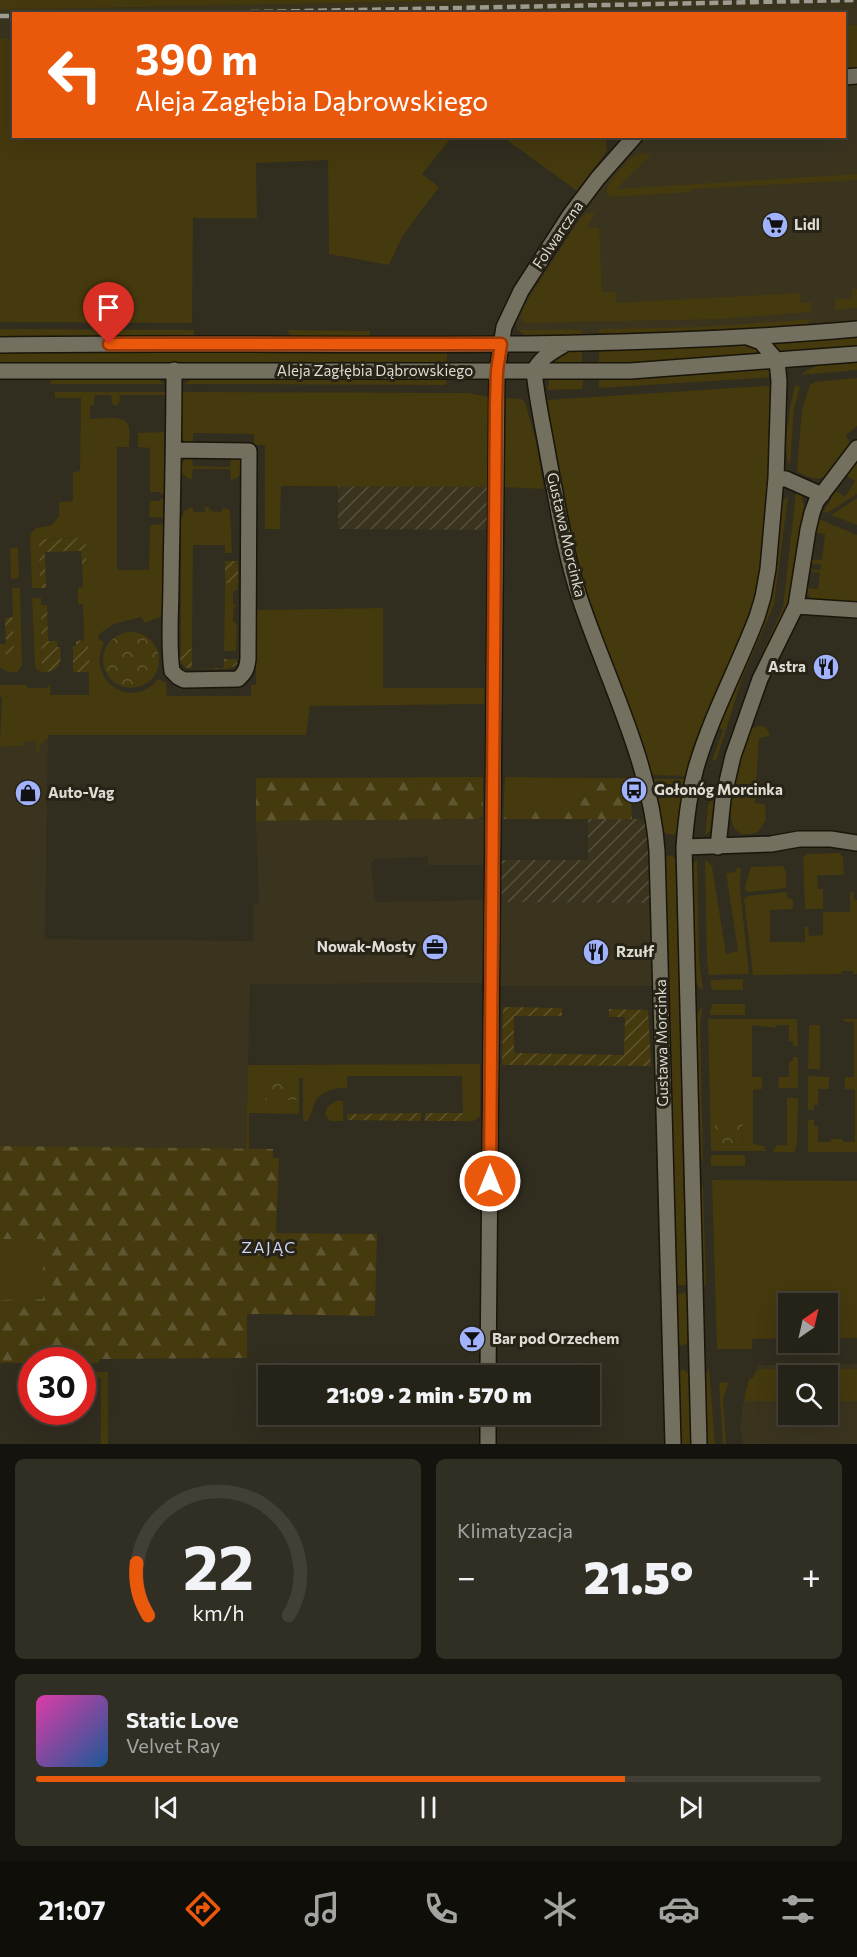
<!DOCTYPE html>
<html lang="pl">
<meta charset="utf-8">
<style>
body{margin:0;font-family:Commissioner,sans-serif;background:#312f24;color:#f1f3f6;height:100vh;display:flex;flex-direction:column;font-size:22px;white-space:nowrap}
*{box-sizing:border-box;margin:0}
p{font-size:20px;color:#a3a4a1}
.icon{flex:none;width:33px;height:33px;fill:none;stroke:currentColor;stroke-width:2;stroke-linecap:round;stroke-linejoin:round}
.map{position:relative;height:1444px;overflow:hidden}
.sheet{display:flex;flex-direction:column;gap:15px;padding:15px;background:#14130d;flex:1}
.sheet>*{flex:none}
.top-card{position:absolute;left:12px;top:12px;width:834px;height:126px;border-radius:0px;box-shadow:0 6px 24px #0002,0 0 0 2px #423f36;background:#ea580c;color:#fff;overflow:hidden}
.needle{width:39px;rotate:34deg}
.fabs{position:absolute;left:778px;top:1293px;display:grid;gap:12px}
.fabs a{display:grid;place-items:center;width:60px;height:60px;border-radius:0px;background:#252217;box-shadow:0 6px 24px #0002,0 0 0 2px #423f36;font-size:30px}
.speed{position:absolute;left:18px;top:1347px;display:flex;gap:12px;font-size:30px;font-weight:700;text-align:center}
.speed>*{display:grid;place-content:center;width:78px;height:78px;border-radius:50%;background:#252217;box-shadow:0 6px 24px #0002,0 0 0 2px #423f36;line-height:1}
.speed .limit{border:9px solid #d22;background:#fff;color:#111}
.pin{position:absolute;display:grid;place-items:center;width:51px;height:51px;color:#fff;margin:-62px -26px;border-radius:50% 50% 50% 0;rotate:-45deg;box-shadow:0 0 6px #0007}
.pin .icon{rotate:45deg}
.me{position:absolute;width:66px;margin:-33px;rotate:0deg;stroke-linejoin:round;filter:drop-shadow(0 0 4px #0008)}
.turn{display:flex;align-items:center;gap:21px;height:126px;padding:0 24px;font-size:27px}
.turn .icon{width:78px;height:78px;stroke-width:2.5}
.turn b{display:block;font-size:42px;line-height:51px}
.big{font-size:45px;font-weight:800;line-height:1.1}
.sheet .tile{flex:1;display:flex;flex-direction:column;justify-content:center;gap:9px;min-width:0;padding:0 21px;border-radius:9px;background:#312f24}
.sheet .dial{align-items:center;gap:0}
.dial svg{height:156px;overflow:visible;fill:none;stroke:#423f36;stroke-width:7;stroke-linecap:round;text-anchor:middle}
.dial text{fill:#f1f3f6;stroke:none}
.song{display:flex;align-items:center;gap:18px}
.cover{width:72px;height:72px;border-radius:9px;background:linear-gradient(135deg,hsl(320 70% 55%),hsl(210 70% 35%))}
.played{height:6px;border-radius:3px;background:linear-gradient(90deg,#ea580c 75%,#423f36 75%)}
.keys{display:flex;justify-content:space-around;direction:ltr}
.heat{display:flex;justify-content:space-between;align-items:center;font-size:33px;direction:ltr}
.sheet .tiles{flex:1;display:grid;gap:15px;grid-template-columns:1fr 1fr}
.tile:last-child{grid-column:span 2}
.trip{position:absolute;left:258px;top:1365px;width:342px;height:60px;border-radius:0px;background:#252217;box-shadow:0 6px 24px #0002,0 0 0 2px #423f36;font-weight:800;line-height:60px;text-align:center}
.tabs{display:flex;height:96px;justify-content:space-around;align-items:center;background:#0f0e09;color:#a3a4a1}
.tabs .icon{width:42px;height:42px}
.tabs .current{color:#ea580c}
.tabs b{font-size:27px;color:#f1f3f6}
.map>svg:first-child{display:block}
</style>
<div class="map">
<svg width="857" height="1444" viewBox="0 0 857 1444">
<defs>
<pattern id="industrial-furrows" width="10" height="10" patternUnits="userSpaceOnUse" patternTransform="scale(1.5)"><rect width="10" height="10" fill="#3a341f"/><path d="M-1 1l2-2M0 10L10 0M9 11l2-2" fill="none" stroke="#56513f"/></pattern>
<pattern id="forest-firs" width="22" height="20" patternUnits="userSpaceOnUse" patternTransform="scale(1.5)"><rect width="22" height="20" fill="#45390e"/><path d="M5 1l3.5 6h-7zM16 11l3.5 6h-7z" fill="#5f5530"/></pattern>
<pattern id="park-crowns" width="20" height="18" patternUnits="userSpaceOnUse" patternTransform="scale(1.5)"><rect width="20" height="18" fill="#45390e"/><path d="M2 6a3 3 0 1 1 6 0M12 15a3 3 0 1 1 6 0" fill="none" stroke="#5f5530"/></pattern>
<pattern id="garden-furrows" width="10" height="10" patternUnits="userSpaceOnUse" patternTransform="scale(1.5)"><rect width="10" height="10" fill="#45390e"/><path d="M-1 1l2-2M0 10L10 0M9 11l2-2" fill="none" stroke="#5f5530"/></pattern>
</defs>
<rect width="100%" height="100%" fill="#312d1f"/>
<path fill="#3a341f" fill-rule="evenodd" d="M492,0h365v25h-12l-1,-11h-830l-1,25h-13v-29z
M845,83h12v239l-90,7 -168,7h-72l-10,-6 -2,-9 4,-12 40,-66 44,-62 39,-44 202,-1z
M0,735h48l-3,204 208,2v-38h6l-3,-82 231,-2 -1,46h-58v-8l-53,2 -4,4 4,39 111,-2 -1,83 -235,1 -4,165 -246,-3z
M501,899l2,3 148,1 2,83h-154z
M857,1364v80h-114l-3,-16 3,-23 5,-18 11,-22zM789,1376h39v38h-39z"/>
<path fill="url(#industrial-furrows)" d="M338,486l151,1v43l-151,-1z
M588,819h58l3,25 2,59 -148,-1 -2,-3 -1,-39h88z"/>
<path fill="#45390e" d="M0,0h492l-492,10z
M844,25h13v44l-12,1z
M0,39h13l1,97 438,1 -30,37 17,13 -37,50 -13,28 -60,-11 -1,-94 -72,3 1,55h-64l-1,105 -192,-1z
M503,137h103l1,14 -30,40z
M639,153l13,1 -36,35 241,-15v6l-166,9v3l-81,5 -4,-6c4,-11 22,-33 33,-38z
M592,213l3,1 -8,13 12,1 3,64h13l1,11 184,-10 1,10 11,-1 -1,10 -91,7 -196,4 -3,-6 2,-9 56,-88 7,-6z
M852,289h5v19l-22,2v-11l17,-1z
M814,319l-10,7 -72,6 -133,4v-7l101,-2z
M0,329l194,1v7l-194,1z
M288,330l82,1v6l-77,-1 -4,-2z
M517,330h65v6h-55z
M857,336v11l-80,7 -5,-11z
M746,345l8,1 11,8 -96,8 -70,3v-15z
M0,351h447v13h-447z
M571,351h11v14l-28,-1 4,-5z
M857,361v9l-56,5c15,-14 36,-12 56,-14z
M765,369l5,2 4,6 -175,11v-9l69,-2z
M204,377l242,1v7l-262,-1 8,-5z
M59,378h92l8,2 5,4h-115l3,-4z
M557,378l26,1 -1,10 -35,1 2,-10z
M857,378v48l-11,9 5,10c-16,22 -24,46 -54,26l5,-62 8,-24 5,-3z
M795,385l5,2 -6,22 -4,56c-9,-11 1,-65 5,-80z
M764,386l11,1 1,6 -15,170 -4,26 -8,27 -52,124 -11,36 -35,-1 -67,-191 -13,-49 -24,-135z
M55,392h112v3h-47l-1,8 -3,3 -4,-2 -1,-9h-16l-1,10 -4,1v13c10,0 36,-6 39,8 1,7 0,14 0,20h-12v123h32l1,-45 17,-1v87l-5,5 -17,7 -4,-6 -27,7 -15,10 -1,5 6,3c-19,38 28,70 54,37l8,4 1,13h84v-11h5v-75l127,-2v80h101v16l-174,2 -4,29h-258v3l-7,6 -3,9h-2l1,-12h-13v5h-24l2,-49h-2v-12h27v3h21v-3h2v10h39l-1,-49h-2l-2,-6 -1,-36h-5v-16l5,-1 -1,-23h4v-24l-3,-2 -44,1 1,49h-8l-2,-54 6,-6 16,-3 7,-9v-14l14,-1v-29l7,-1 1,-73h-26z
M181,392l287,1 21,4v90l-208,-1 -1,43h-15v-84h-11v-11l-61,-1v11l-9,-3 -4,-6z
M504,398l17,1 4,3 11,40 8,47 -41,-2z
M164,432v63l-4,-1v-2h-10v-44l-12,-1v-14z
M192,456l1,10 37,1 1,-11 6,1c7,6 7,16 0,21l-6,2 -1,-11h-37l-1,10c-7,0 -11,-6 -11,-13l4,-7z
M855,462l2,1v31l-30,19 -4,-1 13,-21 9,6 10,-16 -9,-6z
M796,493l6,3 2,11 -17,104 -34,63 30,-67z
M788,496l-14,109 -31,71 -27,85 -4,-1 11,-30 -4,-2 44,-105 7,-22 7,-38 4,-56 3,-7z
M857,498v27l-26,-10z
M160,499h4l-1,19 -14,-1 1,-16h10z
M192,507l2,5h11v-5h4l2,4 10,1 2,-4 7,2 2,43h-7v-8h-32l-1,104h-11v-130l4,-9z
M819,519l38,16v70l-43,-3 -5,-5 -2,-9 11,1 2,-16 -11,-2v-2l11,1 1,-5 -11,-2v-4l12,1 3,-26 -11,-2z
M18,547l1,31 -8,1 -1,-31z
M225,583h13l-1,7 -4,2v12l4,2 -3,2 -1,12 4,5 -1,26h-12z
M12,588h8l2,77 -5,7h-9l-8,-4v-14l14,-1z
M32,598h9l1,74 -5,-2 -2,-4z
M758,726c7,-1 11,4 12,10l-11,2 -4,65 10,1 1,16 -8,12c-52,19 -15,-81 -10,-98l3,-5z
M721,772l-8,35 -3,24 -5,5 3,-30z
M505,777l89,1 -10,20 -28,13 -20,-1 -13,-3 -13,6 -7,6z
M652,779h33l-7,53 -5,3 -6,-1 -4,-3z
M840,853l3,5 1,17h-27l1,14h5v20h-18l-2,-51 3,-4z
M671,855l5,4 10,426h-10l-11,-425 2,-4z
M697,860l2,100 4,30 -5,-4 -3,-6 -3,-115z
M705,860l7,6 14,88 12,-3 -12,-78 9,-1 2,-4h4l-1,20 9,86 -40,1 -2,-13z
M783,866l3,5v17l-38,4 -3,-2v-4l6,-19z
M787,892v6l6,1v10l-23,1v32h35v-15h3l1,9 14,-1v-23h27v-20h4v8h3v74h-4v-3h-11v3l-89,1 -9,-76 4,-3z
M743,979v11h-31l-2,-10z
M712,1004h33v11h-36z
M703,1006l-3,17 3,139 -4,-7 -4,-138z
M708,1019h89l1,27h-5v-5h-4v-16h-12l-1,3 -24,-3v52h10v12l-9,1v54l11,2 2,5h-24l1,-33h-28v33l-4,-1z
M841,1019h16v133h-49v-32h6v6h4v16h12l1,-3h11l1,3h12v-52l-10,-1v-12h9v-55h-8z
M809,1025h11v44h-12z
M793,1057h4l1,2v29h-20l1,-11h10v-15l4,-1z
M480,1064v52c-5,6 -10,6 -17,5l-1,-45h-115v12c-12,0 -25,2 -32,14 -3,7 -3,12 -8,19h-4v-43h-37l-1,22h34v14l-50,-1v36h-3l2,-84z
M808,1076l21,1v12h-11v16h-4v5h-6z
M787,1098h11l-1,46 -1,1 -1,7h-22l4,-7h10z
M336,1101h7v20h-13l-5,-7 3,-8z
M711,1155h34v11h-34z
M712,1180l145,1v157h-26v11h-20v-6l17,-1v-38h-39v34l-37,1v10h-35z
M703,1184l3,101h-4l-2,-94z
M0,1239h43v61h-43z
M687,1293l1,48 -1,3 -6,2 -4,-5 -1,-47z
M709,1368l6,76h-8l-3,-67z
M683,1369l5,4 4,71h-12l-1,-71z
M761,1369h96v32h-29v-25h-39v25h-43l-2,-3 5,-19 4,-1 3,-6z
M83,1372h25v72h-7v-66h-18z
M729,1382l-6,17 3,45h-3l-4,-61z"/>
<path fill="url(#forest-firs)" d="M483,777v39l-4,3 -223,2v-43z
M594,778h35l3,41h-129l7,-6 13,-6 13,3 20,1 28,-13z
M0,1146l273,3v9h6l-3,75 101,1 -2,82 -128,-2v44l-148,1v4h-16l-1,-3h-50l-1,3h-31v-63l43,-1v-60h-43z"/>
<path fill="url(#park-crowns)" d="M103 660a28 28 0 1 1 56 0a28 28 0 1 1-56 0Z
M265,1078h34v22h-34z
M715,1117l28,1 -1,33h-27z"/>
<path fill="url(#garden-furrows)" d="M83,538l3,2v24h-4l-1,-13 -36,1 1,36h-6l-1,-49z
M225,561h13v22h-13z
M41,605h6l1,36h9v6h3c2,16 0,25 -18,25z
M13,617l1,37h-14v-9l6,-1 -1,-26z
M86,640v6h2l2,26h-17v-25l3,-1v-5z
M181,649h11v19h32v-9h13v5l-4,3 -7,2 -40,-1 -6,-6z
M503,1007l59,1v8h-48v37l110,2 1,-38h-16v-8l39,1 3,56 -149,-1z
M421,1113v8l-74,-1v-6z
M425,1113h38v8h-38z"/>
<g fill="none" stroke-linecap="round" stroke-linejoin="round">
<defs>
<path id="minor" d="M844,77l13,-1
M0,345c286,-5 572,9 857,-16
M0,371h630l227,-17
M534,371c3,30 10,60 15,90 9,46 16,93 31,138 28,83 71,164 77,252l16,593
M534,371c6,-13 19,-20 31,-27
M174,450l75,1 -1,208c-1,10 -3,14 -10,20l-54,1 -6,-3 -6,-6c-4,-26 -1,-61 -1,-88 1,-71 3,-142 3,-213
M776,478l10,1 36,16
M796,606l61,4
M684,847l87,-3 28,-5h32l26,4
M718,847l5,-48 10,-43 27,-77 36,-73 12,-76 4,-17 4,-11 41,-54
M488,1376l9,-1005 7,-44 17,-36 49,-76 28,-37 37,-42
M488,1444v-30
M699,1444l-15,-597c2,-27 5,-53 12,-79 15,-52 42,-101 61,-151l6,-20 5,-28 8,-91 3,-97 -2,-20 -16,-19 -11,-4"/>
</defs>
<use href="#minor" stroke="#191509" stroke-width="18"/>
<use href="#minor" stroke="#747060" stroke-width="15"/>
<path stroke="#a09d92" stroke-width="4.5" stroke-dasharray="9 4.5" stroke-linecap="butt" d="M156,14l701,-14
M0,16h14"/>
</g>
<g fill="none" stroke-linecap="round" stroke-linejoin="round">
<defs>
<path id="route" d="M109,344h392l-4,27 -1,33 -6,777"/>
</defs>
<use href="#route" stroke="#983908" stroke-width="15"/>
<use href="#route" stroke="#ea580c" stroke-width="10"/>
</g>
<defs>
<symbol id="supermarket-disc" viewBox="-11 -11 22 22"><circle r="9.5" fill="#a1b3fd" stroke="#272316"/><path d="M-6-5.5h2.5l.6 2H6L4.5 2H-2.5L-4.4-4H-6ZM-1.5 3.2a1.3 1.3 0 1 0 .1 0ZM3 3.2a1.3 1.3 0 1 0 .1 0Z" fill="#111"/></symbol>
<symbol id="restaurant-disc" viewBox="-11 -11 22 22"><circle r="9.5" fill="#a1b3fd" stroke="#272316"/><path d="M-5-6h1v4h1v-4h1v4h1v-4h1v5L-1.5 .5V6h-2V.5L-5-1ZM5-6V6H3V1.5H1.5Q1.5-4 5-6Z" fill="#111"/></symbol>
<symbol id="bus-disc" viewBox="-11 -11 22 22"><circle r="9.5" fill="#a1b3fd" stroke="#272316"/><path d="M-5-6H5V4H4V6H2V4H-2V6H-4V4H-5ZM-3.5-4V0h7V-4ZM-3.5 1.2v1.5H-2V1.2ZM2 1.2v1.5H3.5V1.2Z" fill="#111"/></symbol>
<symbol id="shop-disc" viewBox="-11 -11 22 22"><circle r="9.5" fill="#a1b3fd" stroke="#272316"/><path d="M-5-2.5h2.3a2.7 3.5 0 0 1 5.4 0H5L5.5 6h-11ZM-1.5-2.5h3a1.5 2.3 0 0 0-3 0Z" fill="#111"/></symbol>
<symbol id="office-disc" viewBox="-11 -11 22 22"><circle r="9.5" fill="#a1b3fd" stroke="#272316"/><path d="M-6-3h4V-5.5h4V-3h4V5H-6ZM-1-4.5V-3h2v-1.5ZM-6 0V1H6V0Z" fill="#111"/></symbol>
<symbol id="bar-disc" viewBox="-11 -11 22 22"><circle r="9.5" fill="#a1b3fd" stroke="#272316"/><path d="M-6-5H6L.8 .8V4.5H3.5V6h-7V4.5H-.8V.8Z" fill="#111"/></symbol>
</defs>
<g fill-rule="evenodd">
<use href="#supermarket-disc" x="760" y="210" width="30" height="30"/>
<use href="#restaurant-disc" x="811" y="652" width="30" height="30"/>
<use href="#bus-disc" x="619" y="775" width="30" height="30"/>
<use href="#shop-disc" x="13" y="778" width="30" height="30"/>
<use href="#office-disc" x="420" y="932" width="30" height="30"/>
<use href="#restaurant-disc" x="581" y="937" width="30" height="30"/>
<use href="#bar-disc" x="457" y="1324" width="30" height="30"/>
</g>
<g text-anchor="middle" stroke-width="6" stroke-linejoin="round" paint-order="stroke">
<g font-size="15" font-weight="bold" fill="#dddbd2" stroke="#272316" text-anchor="start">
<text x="794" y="230">Lidl</text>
<text x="806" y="672" text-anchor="end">Astra</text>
<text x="654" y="795">Gołonóg Morcinka</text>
<text x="48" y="798">Auto-Vag</text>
<text x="416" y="952" text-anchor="end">Nowak-Mosty</text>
<text x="616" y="957">Rzułf</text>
<text x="492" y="1344">Bar pod Orzechem</text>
</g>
<g font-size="15" fill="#dddbd2" stroke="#272316">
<text transform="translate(558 235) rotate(-56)" y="5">Folwarczna</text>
<text x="375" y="376">Aleja Zagłębia Dąbrowskiego</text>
<text transform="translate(566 535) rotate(77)" y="5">Gustawa Morcinka</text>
<text transform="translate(662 1043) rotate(-91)" y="5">Gustawa Morcinka</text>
</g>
<g font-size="16" letter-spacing="1.5" fill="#cfd6f3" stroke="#272316">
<text x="269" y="1253">ZAJĄC</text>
</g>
</g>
</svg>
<div class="fabs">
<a><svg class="needle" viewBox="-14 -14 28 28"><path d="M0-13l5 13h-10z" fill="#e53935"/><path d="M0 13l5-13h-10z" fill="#a3a4a1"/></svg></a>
<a><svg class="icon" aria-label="search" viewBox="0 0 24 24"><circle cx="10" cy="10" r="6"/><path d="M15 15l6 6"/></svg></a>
</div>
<div class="speed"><div class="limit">30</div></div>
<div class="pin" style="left:109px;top:344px;background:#d93025"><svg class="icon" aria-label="arrive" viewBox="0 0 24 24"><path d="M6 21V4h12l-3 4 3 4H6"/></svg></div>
<svg class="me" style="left:490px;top:1181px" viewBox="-20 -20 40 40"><circle r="17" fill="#ea580c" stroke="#fff" stroke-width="3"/><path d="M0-11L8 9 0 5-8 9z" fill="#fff"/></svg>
<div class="trip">21:09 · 2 min · 570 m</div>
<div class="top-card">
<div class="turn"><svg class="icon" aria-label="left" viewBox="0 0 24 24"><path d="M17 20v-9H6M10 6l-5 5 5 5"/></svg><div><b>390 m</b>Aleja Zagłębia Dąbrowskiego</div></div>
</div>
</div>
<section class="sheet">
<div class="tiles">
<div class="tile dial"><svg viewBox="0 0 100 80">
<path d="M14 69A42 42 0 1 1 86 69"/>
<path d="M14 69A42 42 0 0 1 8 42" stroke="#ea580c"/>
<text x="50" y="56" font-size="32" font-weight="700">22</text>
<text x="50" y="72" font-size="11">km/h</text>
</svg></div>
<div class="tile"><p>Klimatyzacja</p>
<div class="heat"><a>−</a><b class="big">21.5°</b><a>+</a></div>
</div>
<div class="tile">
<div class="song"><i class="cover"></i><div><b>Static Love</b><p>Velvet Ray</p></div></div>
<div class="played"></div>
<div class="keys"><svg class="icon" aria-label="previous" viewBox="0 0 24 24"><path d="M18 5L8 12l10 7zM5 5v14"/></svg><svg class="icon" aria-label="pause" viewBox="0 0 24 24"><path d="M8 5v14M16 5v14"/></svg><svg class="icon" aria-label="next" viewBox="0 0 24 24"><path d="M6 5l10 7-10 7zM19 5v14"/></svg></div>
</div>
</div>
</section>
<nav class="tabs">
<b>21:07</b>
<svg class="icon current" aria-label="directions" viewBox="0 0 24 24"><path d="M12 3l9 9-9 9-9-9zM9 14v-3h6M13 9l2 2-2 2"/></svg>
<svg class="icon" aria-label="music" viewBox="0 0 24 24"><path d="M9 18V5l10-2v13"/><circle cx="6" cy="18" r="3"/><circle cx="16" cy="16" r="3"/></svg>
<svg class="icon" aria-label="phone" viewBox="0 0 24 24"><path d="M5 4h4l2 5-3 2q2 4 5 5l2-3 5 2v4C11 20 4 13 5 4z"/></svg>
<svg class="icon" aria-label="climate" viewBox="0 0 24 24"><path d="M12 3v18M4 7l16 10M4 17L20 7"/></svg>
<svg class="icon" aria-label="car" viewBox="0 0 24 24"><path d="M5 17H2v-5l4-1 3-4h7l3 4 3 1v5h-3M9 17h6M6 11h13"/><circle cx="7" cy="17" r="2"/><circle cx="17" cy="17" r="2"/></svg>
<svg class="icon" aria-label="filters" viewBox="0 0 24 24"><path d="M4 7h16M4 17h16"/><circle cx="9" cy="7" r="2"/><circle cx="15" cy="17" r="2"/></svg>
</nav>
